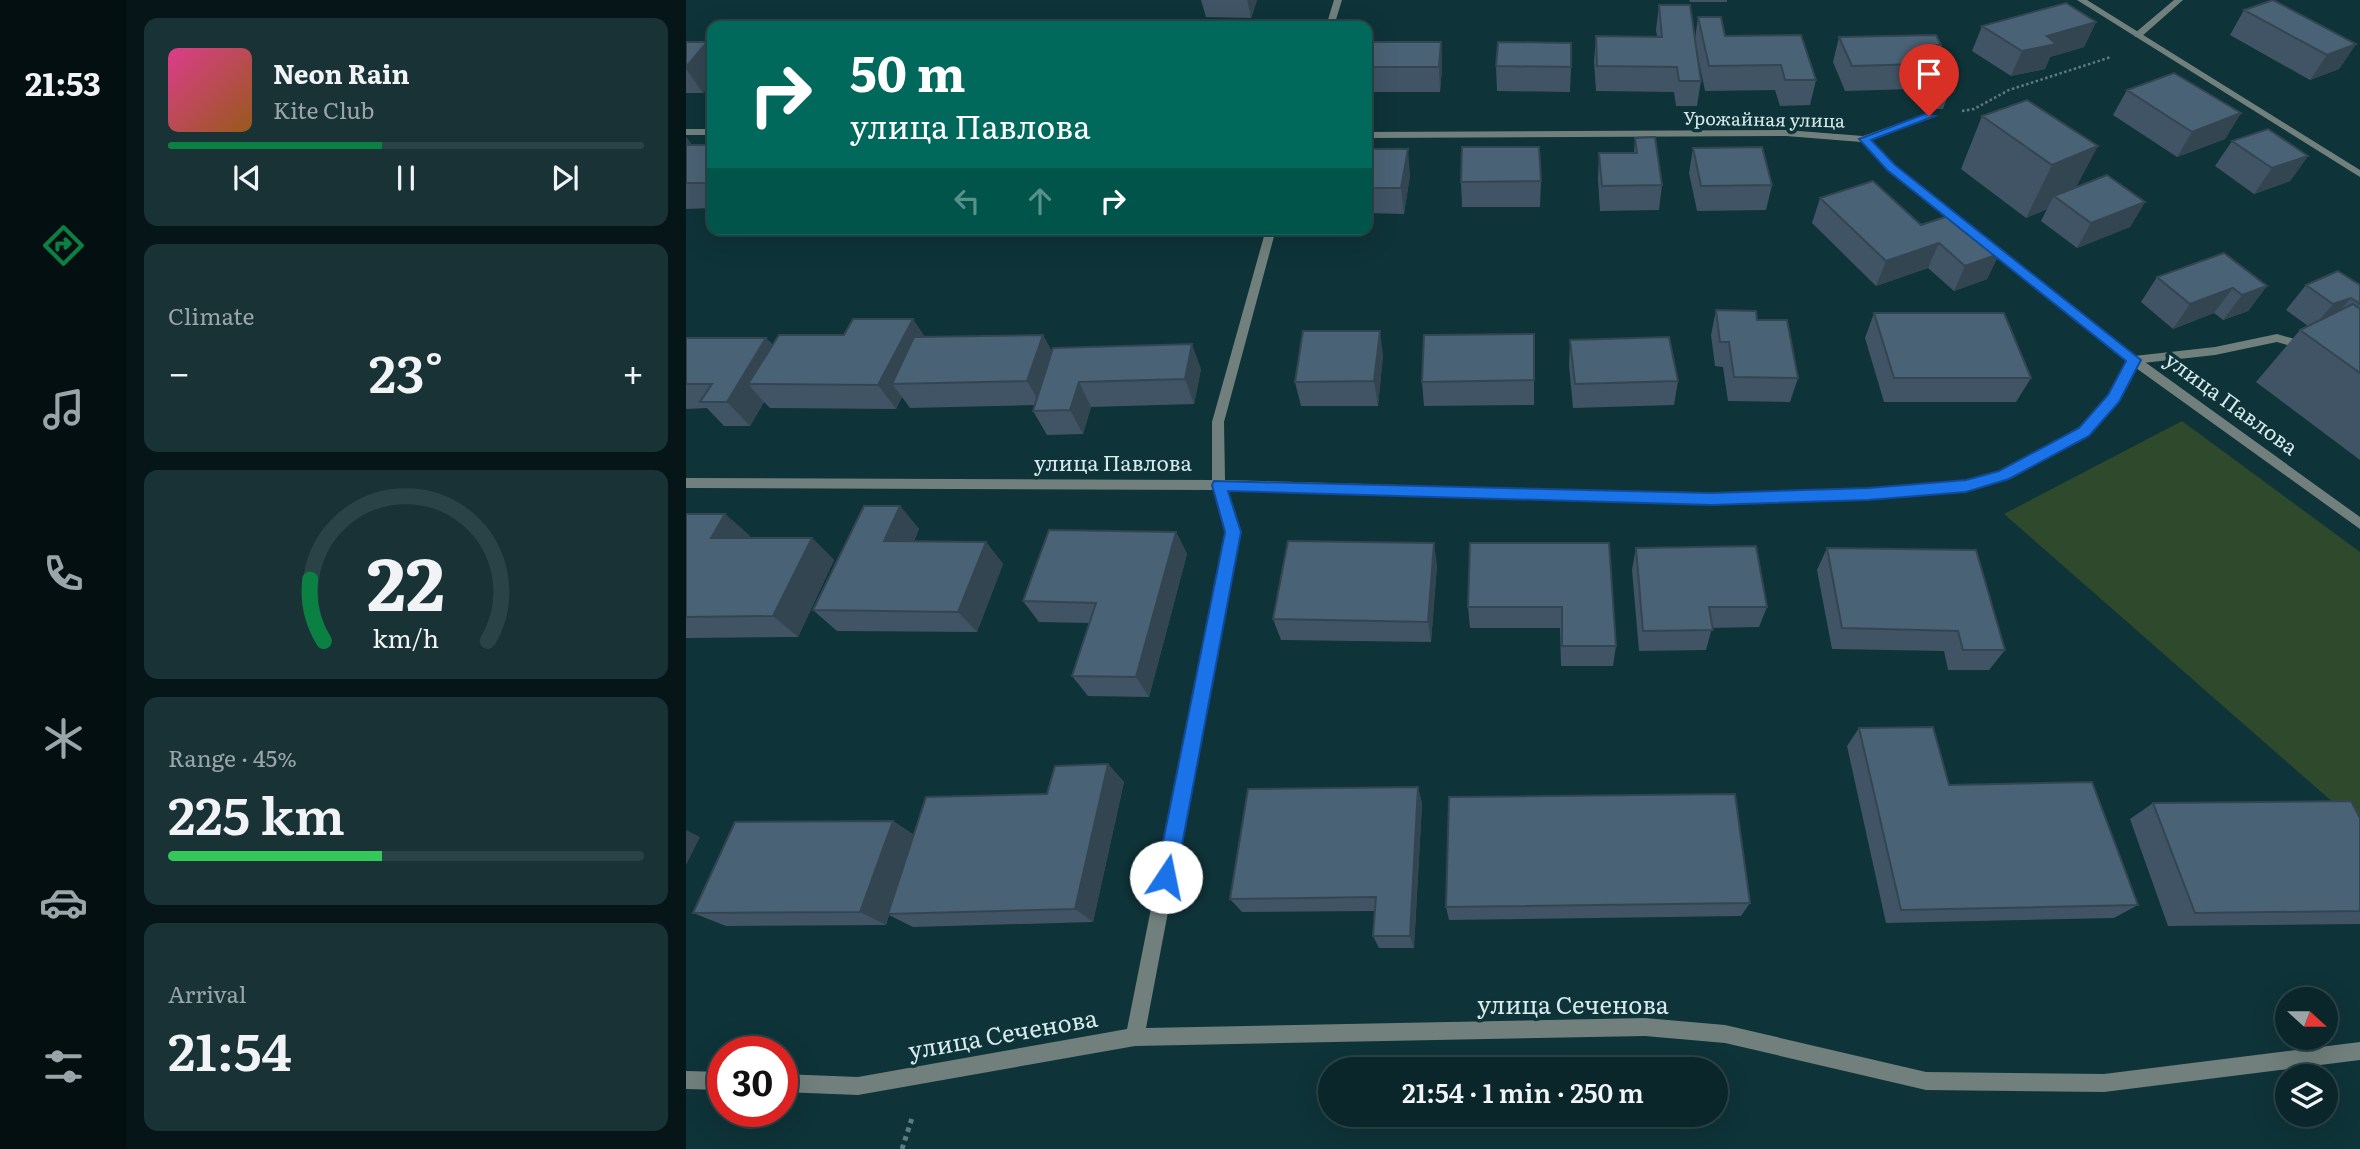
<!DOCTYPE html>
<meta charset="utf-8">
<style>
body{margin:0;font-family:Literata,serif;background:#183236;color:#f1f3f6;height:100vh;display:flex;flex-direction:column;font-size:26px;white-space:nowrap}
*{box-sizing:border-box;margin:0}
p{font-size:23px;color:#99a5a8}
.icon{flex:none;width:38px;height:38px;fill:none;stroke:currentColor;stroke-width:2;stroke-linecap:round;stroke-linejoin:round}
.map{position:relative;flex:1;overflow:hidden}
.side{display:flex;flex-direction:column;gap:18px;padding:18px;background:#061517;width:560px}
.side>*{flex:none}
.banner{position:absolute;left:21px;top:21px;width:665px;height:214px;border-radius:14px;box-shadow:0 7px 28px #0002,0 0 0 2px #2a4347;background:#00695c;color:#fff;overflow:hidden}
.needle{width:46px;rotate:111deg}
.buttons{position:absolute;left:1589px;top:987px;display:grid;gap:14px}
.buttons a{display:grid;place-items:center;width:63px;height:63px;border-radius:50%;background:#0a262a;box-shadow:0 7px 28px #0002,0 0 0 2px #2a4347;font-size:35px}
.speed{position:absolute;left:21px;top:1036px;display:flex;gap:14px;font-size:35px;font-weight:700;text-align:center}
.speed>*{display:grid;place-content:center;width:91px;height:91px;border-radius:50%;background:#0a262a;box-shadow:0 7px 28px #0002,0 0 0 2px #2a4347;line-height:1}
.speed .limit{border:10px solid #d22;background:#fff;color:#111}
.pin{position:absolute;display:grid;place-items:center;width:60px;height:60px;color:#fff;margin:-72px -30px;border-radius:50% 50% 50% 0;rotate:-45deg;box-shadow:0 0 7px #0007}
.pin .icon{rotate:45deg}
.me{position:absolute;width:77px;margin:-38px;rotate:11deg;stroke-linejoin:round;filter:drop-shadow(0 0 5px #0008)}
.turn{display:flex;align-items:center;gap:24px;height:147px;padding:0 28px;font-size:32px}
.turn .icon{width:91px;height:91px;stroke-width:2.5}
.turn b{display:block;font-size:49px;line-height:60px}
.lanes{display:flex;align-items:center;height:66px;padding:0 28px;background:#0003;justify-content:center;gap:35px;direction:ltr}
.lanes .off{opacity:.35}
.big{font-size:52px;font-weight:600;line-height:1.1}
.side .tile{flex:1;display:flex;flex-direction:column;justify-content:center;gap:10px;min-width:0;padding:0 24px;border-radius:14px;background:#183236}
.side .dial{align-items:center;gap:0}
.dial svg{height:182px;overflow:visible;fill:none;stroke:#2a4347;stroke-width:7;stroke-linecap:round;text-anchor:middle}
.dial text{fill:#f1f3f6;stroke:none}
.song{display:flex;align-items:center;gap:21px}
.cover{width:84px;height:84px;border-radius:10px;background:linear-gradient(135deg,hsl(330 70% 55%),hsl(30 70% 35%))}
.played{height:7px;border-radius:4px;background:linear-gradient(90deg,#0b8043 45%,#2a4347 45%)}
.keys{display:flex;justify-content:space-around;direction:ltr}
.heat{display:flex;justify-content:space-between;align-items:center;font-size:38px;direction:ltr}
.charge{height:10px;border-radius:5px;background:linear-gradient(90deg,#34c759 45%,#2a4347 0)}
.trip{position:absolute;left:632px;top:1057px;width:410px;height:70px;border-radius:35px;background:#0a262a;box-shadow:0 7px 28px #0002,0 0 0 2px #2a4347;font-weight:600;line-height:70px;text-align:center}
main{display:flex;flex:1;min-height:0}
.tab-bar{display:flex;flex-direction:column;width:126px;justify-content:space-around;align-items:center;background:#040f11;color:#99a5a8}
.tab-bar .icon{width:49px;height:49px}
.tab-bar .on{color:#0b8043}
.tab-bar b{font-size:32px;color:#f1f3f6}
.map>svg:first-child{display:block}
</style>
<main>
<nav class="tab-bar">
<b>21:53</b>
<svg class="icon on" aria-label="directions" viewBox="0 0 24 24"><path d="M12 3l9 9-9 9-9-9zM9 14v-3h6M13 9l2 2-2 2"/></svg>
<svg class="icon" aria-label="music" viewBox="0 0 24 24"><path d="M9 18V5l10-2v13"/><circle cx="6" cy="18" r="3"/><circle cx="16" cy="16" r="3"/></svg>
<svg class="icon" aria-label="phone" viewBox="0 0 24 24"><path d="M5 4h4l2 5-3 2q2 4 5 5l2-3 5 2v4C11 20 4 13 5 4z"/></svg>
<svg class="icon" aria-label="climate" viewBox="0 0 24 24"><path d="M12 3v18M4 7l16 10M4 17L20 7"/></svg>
<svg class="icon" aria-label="car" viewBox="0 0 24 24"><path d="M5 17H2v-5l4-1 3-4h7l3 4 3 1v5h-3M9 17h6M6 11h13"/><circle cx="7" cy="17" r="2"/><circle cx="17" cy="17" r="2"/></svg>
<svg class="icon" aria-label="filters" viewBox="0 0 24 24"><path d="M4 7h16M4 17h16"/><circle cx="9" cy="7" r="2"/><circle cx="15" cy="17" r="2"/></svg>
</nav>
<section class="side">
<div class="tile">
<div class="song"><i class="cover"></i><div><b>Neon Rain</b><p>Kite Club</p></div></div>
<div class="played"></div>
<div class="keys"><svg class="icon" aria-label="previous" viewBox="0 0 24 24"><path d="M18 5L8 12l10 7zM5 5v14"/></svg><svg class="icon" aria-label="pause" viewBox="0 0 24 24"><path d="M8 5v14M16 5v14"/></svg><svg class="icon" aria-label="next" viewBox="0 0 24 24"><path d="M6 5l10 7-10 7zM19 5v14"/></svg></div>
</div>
<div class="tile"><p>Climate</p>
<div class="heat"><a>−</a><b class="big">23°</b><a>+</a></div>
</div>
<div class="tile dial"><svg viewBox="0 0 100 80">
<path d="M14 69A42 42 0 1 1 86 69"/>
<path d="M14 69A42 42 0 0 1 8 42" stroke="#0b8043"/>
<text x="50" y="56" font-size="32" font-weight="700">22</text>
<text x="50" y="72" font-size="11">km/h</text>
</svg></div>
<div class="tile"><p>Range · 45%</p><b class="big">225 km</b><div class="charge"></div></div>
<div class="tile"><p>Arrival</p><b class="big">21:54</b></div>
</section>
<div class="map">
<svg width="1674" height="1149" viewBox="0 0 1674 1149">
<rect width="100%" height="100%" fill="#0e3338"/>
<path fill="#2e492b" d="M1496,421l178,131v274l-356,-312z"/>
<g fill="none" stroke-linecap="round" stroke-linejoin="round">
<path stroke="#5e7c80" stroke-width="2.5" stroke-dasharray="2.5 2.5" stroke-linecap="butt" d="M1276,111l12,-2 35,-19 102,-33"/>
<path stroke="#5e7c80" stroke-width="5" stroke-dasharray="4.5 4.5" stroke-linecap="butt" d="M216,1149l11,-34"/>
<path fill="#71807c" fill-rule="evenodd" d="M1488,0h9l-42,37h-6v-4z
M1591,334l35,10 2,3 -6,4 -31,-9 -62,13 -81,9 -6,-4 6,-4 81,-9z"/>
<path fill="#71807c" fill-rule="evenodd" d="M648,0h8l-8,26h-8z
M1391,0h10l273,170v7z
M1243,113l5,3 -2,2 -62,22 25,26 75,59v4h-8l-75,-59 -26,-28 -75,-6 -419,2v-6l419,-2 77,6z
M0,129h26v6h-26z
M580,229h10l-52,193 1,58 486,14 157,-5 98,-8 33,-10 81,-42 29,-33 18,-35 -149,-119v-4l4,-1 156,120 222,160v12l-224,-161 -18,34 -30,33 -80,44 -42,12 -98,8 -157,5 -484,-14 13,42 -94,496 499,-10 80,7 201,47 178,2 256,-32v18l-256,32 -178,-2 -201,-47 -80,-7 -510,10 -277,49 -76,-3v-18l76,3 269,-48 99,-497 -12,-42 -528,-2v-10l526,2v-58z
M0,1071l37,1v18l-37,-1z"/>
</g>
<path fill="#405465" d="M515,0h56l-6,18 -45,-1z
M1003,0h38v2h-37z
M973,5l36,34 3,-22 27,19 91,44 -6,25 -30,1 -5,-16 -70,1 -8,-39 4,29 -4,25h-21l-2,-14 -78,-1 -2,-30 2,-25h61l-1,-6z
M1558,10l112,34 -17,25 -29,11 -80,-45z
M1410,22l-12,25 -34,10 -5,12 -34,7 -39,-25 10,-25z
M1153,37l102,8 -4,11 15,28 -9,25h-21l-10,-20 -67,2 -12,-29z
M0,42h21l5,8v32l-9,11h-17z
M681,42h74l1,25 -2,25h-73z
M810,66l75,1 -1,25 -73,-1z
M1441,90l114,23 -16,26 -48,18 -64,-42z
M1341,100l50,87 68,15 -15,25 -53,21 -36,-27 6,-12 -21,9 -65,-49 21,-53z
M0,137l6,8h20v63l-26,1z
M949,138l27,47 -3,25 -59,1 -2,-32 1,-26h35z
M1546,141l76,15 -18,25 -36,13 -39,-28z
M1007,148l79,37 -6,25 -69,1 -8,-38z
M681,149l43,26 -6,39 -37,-1z
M855,181l-1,26h-78l-1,-25z
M1134,198l101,27 78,29 -12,25 -33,12 -26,-23 -52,18 -64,-63z
M247,229h44v1l-43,1z
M1471,277l110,9 -19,25 -25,9 -9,-7 -41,16 -32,-27z
M1620,285h54v175l-104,-78 44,-52 8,-4 -22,-16z
M1030,310l41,10 41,58 -8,24 -62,-1 -5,-34 -8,-1 -4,-31z
M1188,313l157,65 -15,24h-132l-19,-64z
M357,335l9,17 149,17 -7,35 -103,3 -8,27 -36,1 -14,-24 2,-6 -125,3 -8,-11 -6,12 -126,-1 -6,-6 -14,24h-26l-17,-18 -21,1v-71h80l7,7 152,-8z
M884,340l108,41 -4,24 -101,3 -4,-43z
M697,355l-5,51h-77l-6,-24z
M848,380v25l-110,1 -2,-24z
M214,506l19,23 -5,12 72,1 17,22 -26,68 -140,-1 -24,-21z
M0,514h39l25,22 -1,2h63l22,22 -36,77 -112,1z
M490,532l11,22 -38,143 -61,-1 -16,-20 17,-53 -50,-1 -16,-21z
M784,543l146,103 -3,20h-52l-1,-38h-90l-2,-21z
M950,548l131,59 -8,20 -47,1 -6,22 -67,1 -7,-81z
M1141,548l178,102 -16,20h-41l-4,-19 -112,-2 -15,-79z
M751,565l-6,77 -150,-2 -8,-21z
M1173,728l90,57 189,120 -24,13 -228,5 -39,-177z
M422,764l16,18 -31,140 -180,5 -24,-12 -3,10 -160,1 -33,-13 200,-92 21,14 133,-41z
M732,787l4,17 -8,144h-35l-6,-12 2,-25 -133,1 -12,-13z
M1467,803l207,15v106l-192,2 -38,-107z
M1064,903l-9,13 -292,4 -3,-13z"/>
<path fill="#344552" d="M561,0h10l-6,18z
M1410,22l-12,25 -34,10 -5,12 -34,7 11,-25 25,-15z
M21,42l5,8v32l-9,11 -17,-24v-2z
M755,42l1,25 -2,25 -1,-25z
M1670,44l-17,25 -29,11 17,-25z
M1555,113l-16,26 -48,18 15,-25z
M0,137l16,22 -16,2z
M1412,146l-28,53 -16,-3 -7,13 -21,9 26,-53z
M722,149l2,26 -6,39 -3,-26z
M1622,156l-18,25 -36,13 18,-26z
M1459,202l-15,25 -53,21 14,-25z
M1253,243l-11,25 -52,18 10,-25z
M1313,254l-12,25 -33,12 11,-25z
M1581,286l-19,25 -25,9 19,-25z
M1547,288l-19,25 -41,16 17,-25z
M1665,298l-22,25 -17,6 21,-25z
M227,319l17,25 -38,40 10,13 -6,12 -18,-24z
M694,331l3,24 -5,51 -4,-25z
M357,335l13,25 -15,45 -14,-24z
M80,338l21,25 -39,21 16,18 -14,24 -23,-24z
M506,344l9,25 -7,35 -9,-25z
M393,382l12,25 -8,27 -13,-24z
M214,506l19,23 -15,34 -20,-22z
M39,514l25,22 -13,24 -26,-22z
M490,532l11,22 -38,143 -13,-20z
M126,538l22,22 -36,77 -25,-21z
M300,542l17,22 -26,68 -19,-20z
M748,543l3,22 -6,77 -3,-20z
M422,764l16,18 -31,140 -18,-13z
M732,787l4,17 -8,144 -4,-12z
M207,821l24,16 -29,77 1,1 -3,10 -26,-13z
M0,830l14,7 -14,28z"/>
<path fill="#4a6275" stroke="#344552" stroke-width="2" d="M1587,0l83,44 -29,11 -83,-45z
M1380,3l30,19 -49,14 9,8 -34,7 -40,-25z
M973,5h31l11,76h-22l-2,-14 -80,-1 -1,-30 66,1z
M1012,17h23l4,19 76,-1 15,45h-31l-4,-15 -72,1z
M1250,35l5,10h-10l21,39h-22l-10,-20 -68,2 -13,-29z
M0,42h21l-21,25z
M681,42h74l-2,25h-72z
M812,42l73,1v24l-75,-1z
M1488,73l67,40 -49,19 -65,-42z
M1341,100l71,46 -46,19 -70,-49z
M1582,129l40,27 -36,12 -40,-27z
M969,137l7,48 -60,1 -3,-33h38l-2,-15z
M0,145h26v38h-26z
M776,147h77l2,34 -80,1z
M1076,147l10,38 -71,1 -8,-38z
M681,149h41l-7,39h-34z
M1421,175l38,27 -54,21 -37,-27z
M1187,181l48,44 33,-11 45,40 -34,12 -26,-23 -53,18 -66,-63z
M1538,253l43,33 -25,9 -9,-7 -43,16 -33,-27z
M1652,271l22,14v19l-9,-6 -18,6 -27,-19z
M1667,304l7,5v64l-60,-43z
M1030,310l40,1 1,9h30l11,58 -64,-1 -5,-35h-9z
M1188,313h130l27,65h-137z
M167,319h60l-35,66 -130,-1 31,-49h65z
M617,331h77l-6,50 -79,1z
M848,334v46l-112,2 2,-47z
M357,335l-16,46 -135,3 22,-47z
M983,337l9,44 -103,3 -5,-44z
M0,338h80l-39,64h-27l12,-18h-26z
M506,344l-7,35 -106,3 -9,28 -37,1 20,-63z
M178,506h36l-16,35 102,1 -28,70 -145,-2z
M0,514h39l-14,24h101l-39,78 -87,1z
M363,530l127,2 -40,145 -64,-1 24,-73 -73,-2z
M602,541l146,2 -6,79 -155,-3z
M784,543h139l7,103h-54v-39h-94z
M1070,546l11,61h-58l4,23 -70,1 -7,-83z
M1141,548l149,2 29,100h-42l-5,-19 -116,-3z
M1247,727l16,58 143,-3 46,123 -237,5 -42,-182z
M422,764l-33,145 -187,5 38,-117 121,-3 8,-28z
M732,787l-8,149h-37l3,-39 -146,2 18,-110z
M1049,794l15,109 -304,4 3,-110z
M1665,801l9,17v93l-165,2 -42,-110z
M207,821l-33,91 -167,1 42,-91z"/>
<path fill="#1a73e8" stroke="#114b97" stroke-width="2" d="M1239,114l10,2 -64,24 24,25 246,195 -22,42 -30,34 -80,43 -43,13 -98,8 -157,5 -483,-14 13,41 -65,345 -3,7 -7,3 -7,-3 -3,-7 69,-345 -13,-47 2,-4 497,12 157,-5 98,-8 33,-9 80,-43 29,-33 18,-34 -239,-191 -28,-31z"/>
<g text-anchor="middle" stroke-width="7" stroke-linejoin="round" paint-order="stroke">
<g font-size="18" fill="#d6eaed" stroke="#0e3338">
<text transform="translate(1078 120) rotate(1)" y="6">Урожайная улица</text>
</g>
<g font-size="21" fill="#d6eaed" stroke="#0e3338">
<text transform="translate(1545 404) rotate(36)" y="7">улица Павлова</text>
<text x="427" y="471">улица Павлова</text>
</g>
<g font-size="24" fill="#d6eaed" stroke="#0e3338">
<text x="887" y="1014">улица Сеченова</text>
<text transform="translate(317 1035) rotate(-10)" y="8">улица Сеченова</text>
</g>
</g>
</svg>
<div class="buttons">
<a><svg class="needle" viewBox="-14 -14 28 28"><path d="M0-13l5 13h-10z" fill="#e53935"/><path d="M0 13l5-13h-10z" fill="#99a5a8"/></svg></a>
<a><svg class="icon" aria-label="layers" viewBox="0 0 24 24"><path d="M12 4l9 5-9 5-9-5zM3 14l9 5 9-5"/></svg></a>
</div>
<div class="speed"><div class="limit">30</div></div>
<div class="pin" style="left:1243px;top:116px;background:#d93025"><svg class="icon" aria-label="arrive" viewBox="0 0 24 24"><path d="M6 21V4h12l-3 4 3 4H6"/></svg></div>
<svg class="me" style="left:480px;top:877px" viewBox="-20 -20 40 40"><circle r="19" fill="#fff"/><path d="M0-13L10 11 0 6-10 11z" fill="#1a73e8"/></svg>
<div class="trip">21:54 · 1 min · 250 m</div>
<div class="banner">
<div class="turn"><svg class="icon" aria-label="right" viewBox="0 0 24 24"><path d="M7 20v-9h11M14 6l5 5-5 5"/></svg><div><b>50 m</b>улица Павлова</div></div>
<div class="lanes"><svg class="icon off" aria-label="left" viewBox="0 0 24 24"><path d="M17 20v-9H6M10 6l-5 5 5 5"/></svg><svg class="icon off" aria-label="ahead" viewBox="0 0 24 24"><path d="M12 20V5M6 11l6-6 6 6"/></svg><svg class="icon" aria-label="right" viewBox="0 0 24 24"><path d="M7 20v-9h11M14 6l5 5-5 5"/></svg></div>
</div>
</div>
</main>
